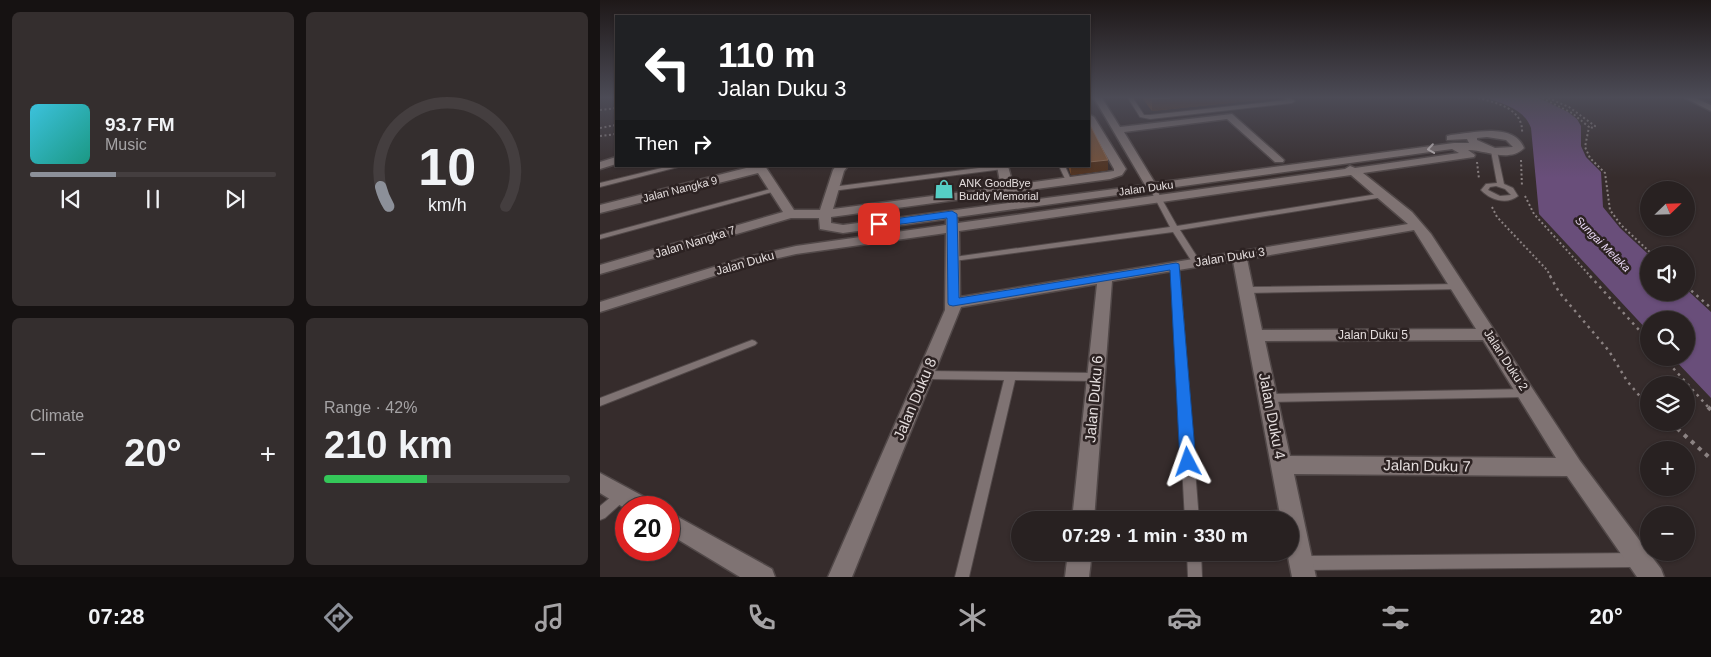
<!DOCTYPE html>
<meta charset="utf-8">
<style>
body{margin:0;font-family:Arial,sans-serif;background:#342e2e;color:#f1f3f6;height:100vh;display:flex;flex-direction:column;font-size:19px;white-space:nowrap}
*{box-sizing:border-box;margin:0}
p{font-size:16px;color:#a5a3a5}
.icon{flex:none;width:28px;height:28px;fill:none;stroke:currentColor;stroke-width:2;stroke-linecap:round;stroke-linejoin:round}
.map{position:relative;flex:1;overflow:hidden}
.drawer{display:flex;flex-direction:column;gap:12px;padding:12px;background:#161212;width:600px}
.drawer>*{flex:none}
.banner{position:absolute;left:15px;top:15px;width:475px;height:152px;border-radius:0px;box-shadow:0 1px 4px #0004,0 0 0 1px #443e3f;background:#202124;color:#fff;overflow:hidden}
.needle{width:32px;rotate:67deg}
.buttons{position:absolute;left:1040px;top:181px;display:grid;gap:10px}
.buttons a{display:grid;place-items:center;width:55px;height:55px;border-radius:50%;background:#282121;box-shadow:0 1px 4px #0004,0 0 0 1px #443e3f;font-size:25px}
.speed{position:absolute;left:15px;top:496px;display:flex;gap:10px;font-size:25px;font-weight:700;text-align:center}
.speed>*{display:grid;place-content:center;width:65px;height:65px;border-radius:50%;background:#282121;box-shadow:0 1px 4px #0004,0 0 0 1px #443e3f;line-height:1}
.speed .limit{border:8px solid #d22;background:#fff;color:#111}
.pin{position:absolute;display:grid;place-items:center;width:42px;height:42px;color:#fff;margin:-21px;border-radius:10px;box-shadow:0 2px 8px #0006}
.me{position:absolute;width:55px;margin:-28px;rotate:356deg;stroke-linejoin:round;filter:drop-shadow(0 0 4px #0008)}
.turn{display:flex;align-items:center;gap:18px;height:105px;padding:0 20px;font-size:22px}
.turn .icon{width:65px;height:65px;stroke-width:2.5}
.turn b{display:block;font-size:35px;line-height:42px}
.then{display:flex;align-items:center;height:48px;padding:0 20px;background:#0003;gap:10px;font-size:19px}
.big{font-size:38px;font-weight:600;line-height:1.1}
.drawer .tile{flex:1;display:flex;flex-direction:column;justify-content:center;gap:8px;min-width:0;padding:0 18px;border-radius:8px;background:#342e2e}
.drawer .dial{align-items:center;gap:0}
.dial svg{height:130px;overflow:visible;fill:none;stroke:#443e3f;stroke-width:7;stroke-linecap:round;text-anchor:middle}
.dial text{fill:#f1f3f6;stroke:none}
.song{display:flex;align-items:center;gap:15px}
.cover{width:60px;height:60px;border-radius:8px;background:linear-gradient(135deg,hsl(190 70% 55%),hsl(170 70% 35%))}
.played{height:5px;border-radius:2px;background:linear-gradient(90deg,#8c9099 35%,#443e3f 35%)}
.keys{display:flex;justify-content:space-around;direction:ltr}
.heat{display:flex;justify-content:space-between;align-items:center;font-size:28px;direction:ltr}
.charge{height:8px;border-radius:4px;background:linear-gradient(90deg,#34c759 42%,#443e3f 0)}
.drawer .tiles{flex:1;display:grid;gap:12px;grid-template-columns:repeat(2,1fr)}
.trip{position:absolute;left:411px;top:511px;width:288px;height:50px;border-radius:25px;background:#282121;box-shadow:0 1px 4px #0004,0 0 0 1px #443e3f;font-weight:600;line-height:50px;text-align:center}
.tabs{display:flex;height:80px;justify-content:space-around;align-items:center;background:#100d0d;color:#a5a3a5}
.tabs .icon{width:35px;height:35px}
.tabs .current{color:#8c9099}
.tabs b{font-size:22px;color:#f1f3f6}
main{display:flex;flex:1;min-height:0}
.map>svg:first-child{display:block}
</style>
<main>
<section class="drawer">
<div class="tiles">
<div class="tile">
<div class="song"><i class="cover"></i><div><b>93.7 FM</b><p>Music</p></div></div>
<div class="played"></div>
<div class="keys"><svg class="icon" aria-label="previous" viewBox="0 0 24 24"><path d="M18 5L8 12l10 7zM5 5v14"/></svg><svg class="icon" aria-label="pause" viewBox="0 0 24 24"><path d="M8 5v14M16 5v14"/></svg><svg class="icon" aria-label="next" viewBox="0 0 24 24"><path d="M6 5l10 7-10 7zM19 5v14"/></svg></div>
</div>
<div class="tile dial"><svg viewBox="0 0 100 80">
<path d="M14 69A42 42 0 1 1 86 69"/>
<path d="M14 69A42 42 0 0 1 9 57" stroke="#8c9099"/>
<text x="50" y="56" font-size="32" font-weight="700">10</text>
<text x="50" y="72" font-size="11">km/h</text>
</svg></div>
<div class="tile"><p>Climate</p>
<div class="heat"><a>−</a><b class="big">20°</b><a>+</a></div>
</div>
<div class="tile"><p>Range · 42%</p><b class="big">210 km</b><div class="charge"></div></div>
</div>
</section>
<div class="map">
<svg width="1111" height="577" viewBox="0 0 1111 577">
<rect width="100%" height="100%" fill="#362c2c"/>
<path fill="#694e7a" d="M887,98h52l29,14 9,7 4,7v20l5,11 15,15 2,35 17,21 29,27v37h37v-3l25,23v86l-38,-40h13v-38h-37v12l-110,-118 -8,-86c-7,-19 -27,-24 -44,-30z"/>
<g fill="none" stroke-linecap="round" stroke-linejoin="round">
<defs>
<path id="lane" d="M528,98h5l11,17h6l137,-15 -2,-2h5l5,3 -3,2 -142,16 -10,-2z
M894,149l3,2 7,33 9,4 5,8c-11,9 -28,4 -37,-6l5,-6 11,-1 -6,-32zM896,186l9,3 6,6 -11,1 -12,-6 2,-3z
M70,166h12l-82,21v-4z
M394,166l12,1 -3,2 -171,22 -3,-2 3,-2z
M459,166h6l7,16 -1,1h-4z
M552,185l3,2 22,39 207,-33 3,2 -3,2 -204,33 21,33 -4,2h-3l-21,-33 -219,29 -4,-2 4,-2 216,-30 -21,-40z
M174,188l3,2 -1,1 -176,48v-4z
M572,264h3l4,2 20,254h-14l-14,-254z
M859,284l3,1 1,2 -1,2 -216,4 -4,-3 4,-3z
M152,340l3,1 2,2 -2,2 -155,61v-8z
M325,371l172,2 4,1 1,3 -1,3 -4,1 -82,-1 -46,197h-14l49,-197 -79,-1 -4,-1 -1,-3 1,-3z
M927,389l4,1 1,3 -1,3 -4,1 -258,5 -4,-1 -1,-3 1,-3 4,-1z
M22,489l4,2 2,4 -2,4 -21,19 -5,2v-14l18,-15z
M692,510l5,2 2,4 -2,4 -7,2v-2h-86l2,-4 5,-2z
M587,552h14l1,25h-14z
M1036,553l5,2 2,5 -2,5 -5,2 -334,3 -5,-2 -2,-5 2,-5 5,-2z"/>
<path id="street" d="M494,98h8l18,29 112,-13 52,46 -1,2h-8l-48,-43 -103,13 31,51 299,-40h15l-2,-4 -20,1v-4l4,-1c21,-2 63,-13 73,13 -15,15 -38,2 -56,2l7,5 -1,2 -111,16 49,39 19,22 149,227 81,108 3,8h-27l-70,-101 -273,-2 22,103h-24l-5,-25h3v-32h-9l-48,-259 -121,20 -18,239h-22l25,-236 -136,23 -109,270h-24l117,-267 1,-77 -150,21 -44,10 -152,48v-10l143,-44 53,-12 150,-21v-6l-103,14 -23,-4 -1,-11h-28l-191,56v-9l183,-53 -25,-39 -158,40v-8l154,-39h11l29,44h26l13,-40 3,-4h12l-4,5 -11,38 168,-22 -4,-21h11l5,19 101,-14v-2l-25,-44v-11l5,3 32,52 -4,6 -12,4 -279,38v6l12,2 302,-40zM887,137l19,3 7,7 -18,1 -18,-8v-2zM852,149l7,4 -104,15 -5,-2 -5,3 -387,54 -1,-6zM751,175l57,49 -448,73 -1,-66zM814,230l62,99 -214,1 -15,-71zM883,340l73,118 -266,-2 -25,-115z
M1085,98h10l16,7v6z
M16,157v7l-16,5v-7z
M0,473l52,28 3,7 -29,1 -26,-16z
M69,512l103,57 3,8h-35l-71,-43z
M468,552h24l-3,25h-24z"/>
</defs>
<use href="#lane" stroke="#514848" stroke-width="2"/>
<use href="#street" stroke="#514848" stroke-width="3"/>
<path stroke="#8b8282" stroke-width="2" stroke-dasharray="2 2.5" stroke-linecap="butt" d="M878,98c20,5 46,11 44,36
M942,98l30,15 17,14 -4,20 5,11 15,15 5,37 11,15 32,30
M948,98l21,9 26,19 -1,2 -5,-1
M0,110l16,-2
M0,128l16,-3
M0,136l16,-2
M921,160l1,27
M877,162l2,17
M925,196l9,18 57,63
M892,207l5,10 50,53 4,7"/>
<path stroke="#8b8282" stroke-width="2.5" stroke-dasharray="2.5 4.5" stroke-linecap="butt" d="M950,276l9,16 50,59 18,30 22,26
M990,276l59,65
M1086,286l25,22
M1064,358l45,50"/>
<path stroke="#8b8282" stroke-width="4" stroke-dasharray="4 5.5" stroke-linecap="butt" d="M1108,407l3,3
M1070,422l41,37"/>
<use href="#lane" fill="#7f7373" fill-rule="evenodd"/>
<use href="#street" fill="#7f7373" fill-rule="evenodd"/>
</g>
<path fill="#6c4326" d="M542,98h135l-125,13z
M508,160v10l-37,5 -3,-9h21z"/>
<path fill="#513320" d="M570,98h107l-125,13v-12z
M508,160v10l-37,5v-9h18v-4z"/>
<path fill="#795339" stroke="#8a6953" d="M550,98h20l-18,1z
M489,123l19,37 -19,2z"/>
<defs><path id="oneway-chevron" d="M-2-3.5L2.5 0L-2 3.5" fill="none" stroke-width="1.6" stroke-linecap="round" stroke-linejoin="round" transform="scale(1.25)"/></defs>
<use stroke="#cbc2c2" href="#oneway-chevron" transform="translate(831 149) rotate(172)"/>
<linearGradient id="sky" x2="0" y2="1"><stop stop-color="#1e1818"/><stop offset="0.55" stop-color="#4c4b56"/><stop offset="1" stop-color="#4c4b56" stop-opacity="0"/></linearGradient>
<rect width="1111" height="178" fill="url(#sky)"/>
<path fill="#1a73e8" stroke="#114b97" d="M352,211l5,3 2,84 217,-35 3,1 17,198 -2,4 -6,2 -5,-2 -3,-4 -10,-192 -217,36 -4,-1 -1,-2 -1,-85 -68,9 -5,-3 5,-3z"/>
<defs>
<symbol id="shop-bare" viewBox="-9 -9 18 18"><path d="M-5-2.5h2.3a2.7 3.5 0 0 1 5.4 0H5L5.5 6h-11ZM-1.5-2.5h3a1.5 2.3 0 0 0-3 0Z" fill="#55cec5" stroke="#2c2222" stroke-width="2.5" paint-order="stroke"/></symbol>
</defs>
<g fill-rule="evenodd">
<use href="#shop-bare" x="330" y="175" width="28" height="28"/>
</g>
<g text-anchor="middle" stroke-width="5" stroke-linejoin="round" paint-order="stroke">
<g font-size="11" fill="#e4dddd" stroke="#2c2222" text-anchor="start">
<text x="359" y="187">ANK GoodBye<tspan x="359" dy="13">Buddy Memorial</tspan></text>
</g>
<g font-size="11" fill="#e4dddd" stroke="#2c2222">
<text transform="translate(546 188) rotate(-8)" y="4">Jalan Duku</text>
<text transform="translate(80 189) rotate(-14)" y="4">Jalan Nangka 9</text>
</g>
<g font-size="11" font-style="italic" fill="#ead9f6" stroke="#2c2222">
<text transform="translate(1003 244) rotate(45)" y="4">Sungai Melaka</text>
</g>
<g font-size="12" fill="#e4dddd" stroke="#2c2222">
<text transform="translate(95 242) rotate(-17)" y="4">Jalan Nangka 7</text>
<text transform="translate(630 257) rotate(-9)" y="4">Jalan Duku 3</text>
<text transform="translate(145 263) rotate(-16)" y="4">Jalan Duku</text>
<text x="773" y="339">Jalan Duku 5</text>
<text transform="translate(906 360) rotate(57)" y="4">Jalan Duku 2</text>
</g>
<g font-size="15" fill="#e4dddd" stroke="#2c2222">
<text transform="translate(315 399) rotate(-67)" y="5">Jalan Duku 8</text>
<text transform="translate(494 399) rotate(-85)" y="5">Jalan Duku 6</text>
<text transform="translate(672 416) rotate(79)" y="5">Jalan Duku 4</text>
<text transform="translate(827 466) rotate(1)" y="5">Jalan Duku 7</text>
</g>
</g>
</svg>
<div class="buttons">
<a><svg class="needle" viewBox="-14 -14 28 28"><path d="M0-13l5 13h-10z" fill="#e53935"/><path d="M0 13l5-13h-10z" fill="#a5a3a5"/></svg></a>
<a><svg class="icon" aria-label="sound" viewBox="0 0 24 24"><path d="M4 9h4l5-4v14l-5-4H4zM17 9q2 3 0 6"/></svg></a>
<a><svg class="icon" aria-label="search" viewBox="0 0 24 24"><circle cx="10" cy="10" r="6"/><path d="M15 15l6 6"/></svg></a>
<a><svg class="icon" aria-label="layers" viewBox="0 0 24 24"><path d="M12 4l9 5-9 5-9-5zM3 14l9 5 9-5"/></svg></a>
<a>+</a>
<a>−</a>
</div>
<div class="speed"><div class="limit">20</div></div>
<div class="pin" style="left:279px;top:224px;background:#d93025"><svg class="icon" aria-label="arrive" viewBox="0 0 24 24"><path d="M6 21V4h12l-3 4 3 4H6"/></svg></div>
<svg class="me" style="left:588px;top:462px" viewBox="-20 -20 40 40"><path d="M0-17L14 15 0 8-14 15z" fill="#1a73e8" stroke="#fff" stroke-width="4"/></svg>
<div class="trip">07:29 · 1 min · 330 m</div>
<div class="banner">
<div class="turn"><svg class="icon" aria-label="left" viewBox="0 0 24 24"><path d="M17 20v-9H6M10 6l-5 5 5 5"/></svg><div><b>110 m</b>Jalan Duku 3</div></div>
<div class="then">Then<svg class="icon" aria-label="right" viewBox="0 0 24 24"><path d="M7 20v-9h11M14 6l5 5-5 5"/></svg></div>
</div>
</div>
</main>
<nav class="tabs">
<b>07:28</b>
<svg class="icon current" aria-label="directions" viewBox="0 0 24 24"><path d="M12 3l9 9-9 9-9-9zM9 14v-3h6M13 9l2 2-2 2"/></svg>
<svg class="icon" aria-label="music" viewBox="0 0 24 24"><path d="M9 18V5l10-2v13"/><circle cx="6" cy="18" r="3"/><circle cx="16" cy="16" r="3"/></svg>
<svg class="icon" aria-label="phone" viewBox="0 0 24 24"><path d="M5 4h4l2 5-3 2q2 4 5 5l2-3 5 2v4C11 20 4 13 5 4z"/></svg>
<svg class="icon" aria-label="climate" viewBox="0 0 24 24"><path d="M12 3v18M4 7l16 10M4 17L20 7"/></svg>
<svg class="icon" aria-label="car" viewBox="0 0 24 24"><path d="M5 17H2v-5l4-1 3-4h7l3 4 3 1v5h-3M9 17h6M6 11h13"/><circle cx="7" cy="17" r="2"/><circle cx="17" cy="17" r="2"/></svg>
<svg class="icon" aria-label="filters" viewBox="0 0 24 24"><path d="M4 7h16M4 17h16"/><circle cx="9" cy="7" r="2"/><circle cx="15" cy="17" r="2"/></svg>
<b>20°</b>
</nav>
